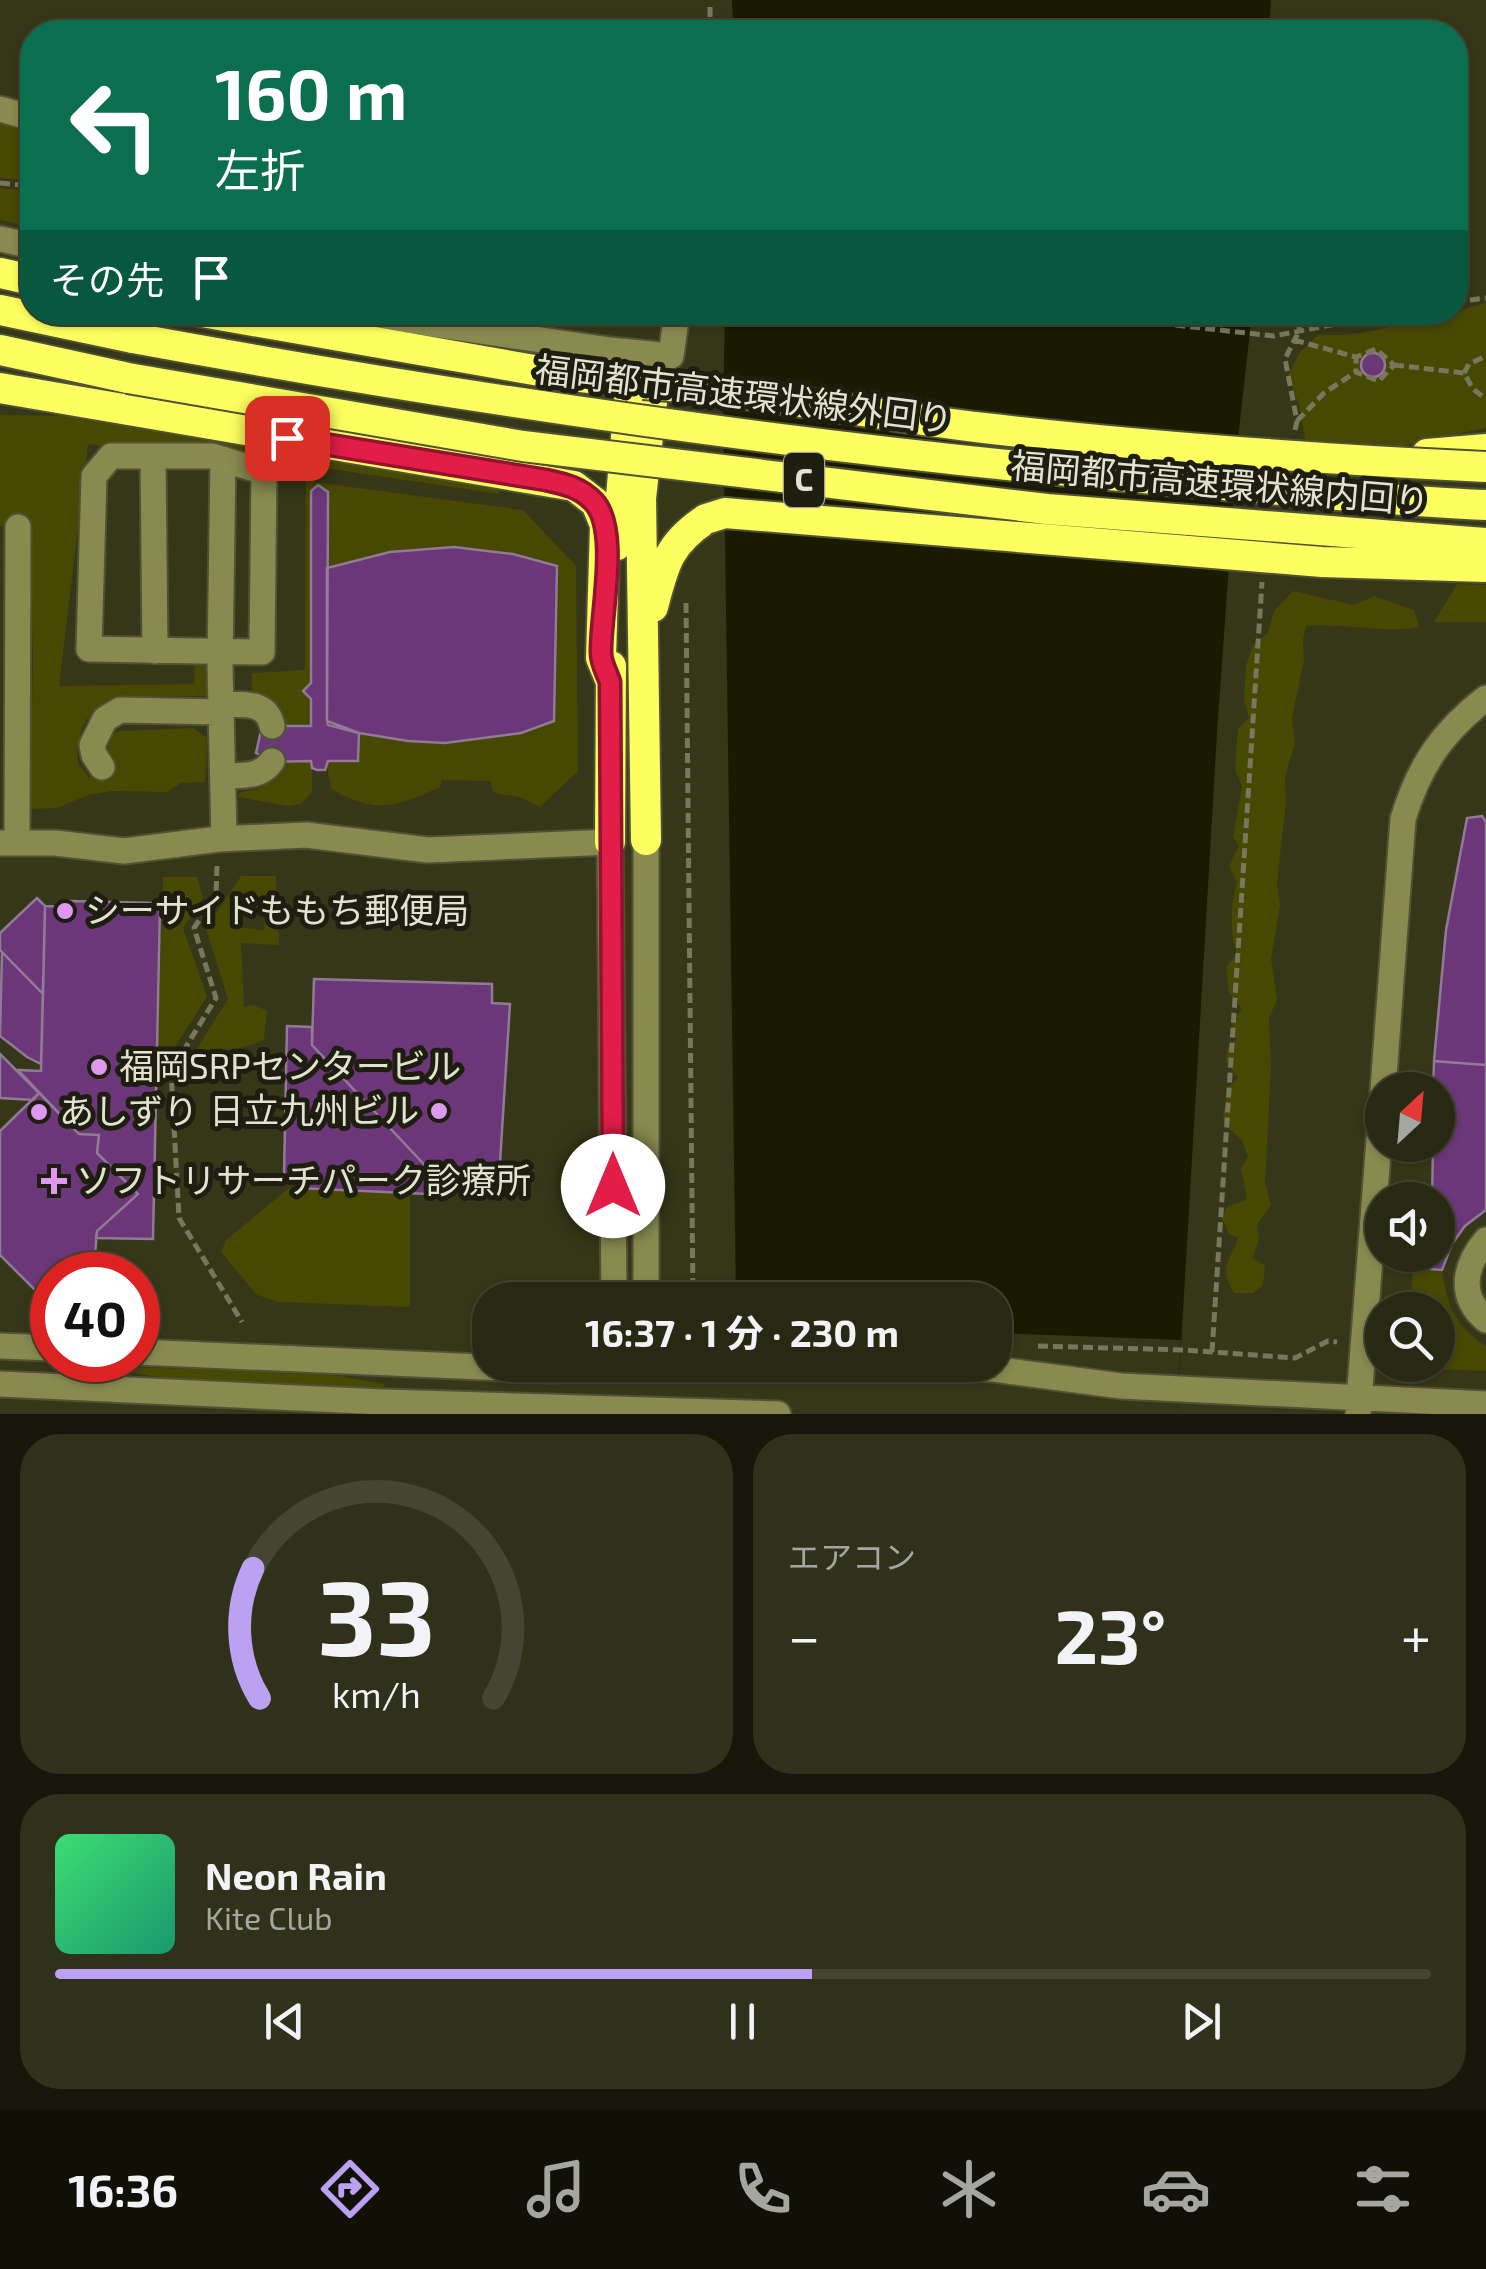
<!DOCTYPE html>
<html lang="ja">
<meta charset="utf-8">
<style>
body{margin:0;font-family:"Exo 2","Noto Sans JP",sans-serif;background:#30311b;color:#f1f3f6;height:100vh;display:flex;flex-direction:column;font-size:38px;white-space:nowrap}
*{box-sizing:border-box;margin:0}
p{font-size:32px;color:#a5a69f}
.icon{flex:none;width:55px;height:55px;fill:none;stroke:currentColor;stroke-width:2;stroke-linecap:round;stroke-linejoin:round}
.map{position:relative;height:1414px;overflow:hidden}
.sheet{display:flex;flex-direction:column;gap:20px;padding:20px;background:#16170a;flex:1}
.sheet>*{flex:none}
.top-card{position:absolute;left:20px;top:20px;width:1448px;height:305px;border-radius:40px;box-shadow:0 2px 8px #0004,0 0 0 2px #444532;background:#0b6e4f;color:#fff;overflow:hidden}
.needle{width:65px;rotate:26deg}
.fabs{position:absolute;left:1365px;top:1072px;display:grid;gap:20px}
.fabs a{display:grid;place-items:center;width:90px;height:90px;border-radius:50%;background:#282912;box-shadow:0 2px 8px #0004,0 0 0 2px #444532;font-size:50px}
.speed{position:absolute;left:30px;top:1252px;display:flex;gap:20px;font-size:50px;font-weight:700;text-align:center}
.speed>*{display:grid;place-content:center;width:130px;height:130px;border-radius:50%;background:#282912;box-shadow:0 2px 8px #0004,0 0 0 2px #444532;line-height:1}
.speed .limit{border:15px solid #d22;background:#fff;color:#111}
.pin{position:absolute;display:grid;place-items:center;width:85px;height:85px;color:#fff;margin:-42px;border-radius:20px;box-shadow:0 5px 15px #0006}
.me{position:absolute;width:110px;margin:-55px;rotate:0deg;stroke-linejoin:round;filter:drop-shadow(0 0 8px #0008)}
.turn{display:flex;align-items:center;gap:35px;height:210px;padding:0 30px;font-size:45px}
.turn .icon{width:130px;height:130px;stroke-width:2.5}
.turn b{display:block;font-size:70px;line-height:85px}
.then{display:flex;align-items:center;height:95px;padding:0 30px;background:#0003;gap:20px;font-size:38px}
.big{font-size:75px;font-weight:700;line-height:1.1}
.sheet .card{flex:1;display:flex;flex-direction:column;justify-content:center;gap:15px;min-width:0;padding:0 35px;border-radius:40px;background:#30311b}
.sheet .dial{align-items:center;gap:0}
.dial svg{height:260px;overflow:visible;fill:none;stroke:#444532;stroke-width:7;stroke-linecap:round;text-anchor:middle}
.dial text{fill:#f1f3f6;stroke:none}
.song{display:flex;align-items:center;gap:30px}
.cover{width:120px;height:120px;border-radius:15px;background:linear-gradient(135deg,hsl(140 70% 55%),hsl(160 70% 35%))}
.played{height:10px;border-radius:5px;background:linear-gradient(90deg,#bca0f2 55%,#444532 55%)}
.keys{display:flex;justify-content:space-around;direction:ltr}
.heat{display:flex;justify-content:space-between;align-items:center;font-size:55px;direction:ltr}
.sheet .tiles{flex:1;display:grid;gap:20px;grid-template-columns:1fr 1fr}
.card:last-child{grid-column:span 2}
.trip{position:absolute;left:472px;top:1282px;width:540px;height:100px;border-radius:40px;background:#282912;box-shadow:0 2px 8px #0004,0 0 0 2px #444532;font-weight:700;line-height:100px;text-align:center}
.dock{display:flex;height:160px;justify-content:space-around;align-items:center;background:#101007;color:#a5a69f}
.dock .icon{width:70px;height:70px}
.dock .on{color:#bca0f2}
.dock b{font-size:45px;color:#f1f3f6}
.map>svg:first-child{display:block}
</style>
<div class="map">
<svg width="1486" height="1414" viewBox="0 0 1486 1414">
<rect width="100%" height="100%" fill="#363718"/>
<path fill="#474802" d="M0,121l32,8v52l-32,-3z
M0,188l32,3v36l-32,-7z
M1486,303v125l-84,18 -39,3 -57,-5 -6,-36 -12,-33 12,-23 19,-18c33,4 60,-5 92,-12 12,-2 27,-2 38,-7 13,-5 22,-9 37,-12z
M0,415l84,1 409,66 7,12 -189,-28 -12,13c-71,-1 -140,-28 -211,-35l-29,242 135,-2 1,-20 13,-1 1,33h-91c-31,11 -42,35 -40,67l11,15 24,-21 -6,-7 5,-15 7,-4 74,-3 14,10 -2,44 -24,1 -14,9 -55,-1 -24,4 -31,13 -27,1 3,-151 -3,-131 -30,-1z
M306,481l217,29 53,56 2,205 -38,36 -20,-10 -22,-3 -6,-4 -1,-9 -49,-1 -2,7c-46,21 -64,27 -109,2l-4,-21 -15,1v23l-11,12 -13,2 -50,-9 1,-4 18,-4 17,-12c8,-39 23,-66 -22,-86v-18l53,-3z
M1457,584l29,1v37h-52z
M1293,591l61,14 20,-9 40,14 5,17c-36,7 -75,-5 -113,-1l-3,14 1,20 -12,58 3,25 -10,33 1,26 -9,81 3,22 -9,54 6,41 -8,18 2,47 -6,118 6,22 -14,20 2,15 -7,18 13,7 -2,20 -10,8h-19c-16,-25 -4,-32 4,-55l-9,-4 -7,-15 5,-12 20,-8 -6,-31 7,-11 -6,-17 -16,-14 -3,-10 5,-28 10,-10 -12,-17 1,-13 9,-8 -4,-18 10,-13 -13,-16 -3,-26 11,-13c-7,-19 -7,-51 0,-71l-8,-18 10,-19 -6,-9 9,-50 -7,-18 3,-40 11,-12 -5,-15 2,-36 7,-21 15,-12 6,-22z
M241,876h35v22l-35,-2 -3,31 26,3 1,-25 13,1 1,39 -38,-2 3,64 7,-2 16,5 -3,30c-33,15 -53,2 -77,37l-6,-3 47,-75 -22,-71z
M163,877h34l6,21 -20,30 24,69c-11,15 -40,66 -50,74z
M289,1188l121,5v114l-131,-5 -22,-7 -36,-43 5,-12z
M1414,1255h18v13l10,2c5,35 12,56 44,76v25l-56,-2 -4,-4h12v-55h-28z
M96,1366l227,7 61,11v4l-221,-10z"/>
<path fill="#1a1a00" d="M732,0h539l-2,32h-536z
M725,313h527l-14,126 -21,294 -40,681 -440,-49h258v-65h-259l-13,-898z"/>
<path fill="#363718" d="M995,1333l186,7 -4,74h-441l1,-49h258z"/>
<path fill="#6b3778" stroke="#907a96" stroke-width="2.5" d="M1361 365a12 12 0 1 1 24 0a12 12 0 1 1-24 0Z
M318,485l10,7 -1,229 1,4 31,8 -1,28h-30l-3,9h-8l-5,-2 -1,-7 -50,1 -1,-7 -4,-2 6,-27h49v-27l-8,-8 8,-8v-192z
M454,547l59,7 44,12 -3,155 -33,12 -76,10 -37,-2 -49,-8 -32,-12v-153l63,-16z
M1482,816l4,6v243l-52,-4 12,-131 21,-112z
M37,898l8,8 -2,88 -43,-44v-17z
M70,901l85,2v4h5l-7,332 -57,-1 1,-7 41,-37 -41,-41 2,-18 -20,-1 -61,-64 23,1 4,-165 25,1z
M2,952l41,42 -2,70 -14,-7 -27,-21z
M314,979l178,5v19l18,1 -11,174 -63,-1 -124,-132z
M287,1026l25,1v18l124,132 14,1 -1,17 -151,-7v-14l-14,1z
M0,1054l39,39 -6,7 -33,-2z
M1434,1061l52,4v145l-21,16 -13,18 -10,26 -11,-1 1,-14h6v-55h-6l1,-55h5v-55h-5z
M39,1093l40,41 20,1 -2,18 41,41 -41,37 -2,24 -19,-1 -39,38 -37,-37v-124z"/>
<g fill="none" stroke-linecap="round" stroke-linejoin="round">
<defs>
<path id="minor" d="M0,109l32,9
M0,239l32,7
M351,312l259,38 61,6 6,-44
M111,456h101l52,16 -2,180 -173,-3 5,-173z
M153,456l2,195
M223,459l-3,206 4,173
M221,704c21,1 46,-4 51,22
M102,767l-8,-12 -2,-10 13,-26 15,-9 101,2
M223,776c19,-1 38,2 49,-15
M646,840v460
M0,843h55l69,8 95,-12 87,-4 122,15 182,-8 4,458
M17,843l1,-316
M1383,1090l20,-271c16,-53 39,-87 83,-121
M1486,1240c-22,26 -28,56 0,80
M0,1346l52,2
M138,1352l413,18 115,-5
M872,1365l121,4 128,17 365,18
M0,1384l383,18 395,12
M1358,1414l24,-313"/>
<path id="highway" d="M0,273l32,7
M0,310l133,28
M202,312l361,63 80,9
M0,350l128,28
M0,388l574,98 22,17 9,22 -4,133 10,24
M1427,454l59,-5
M617,545l12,-144 14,-17
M653,607c11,-42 15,-63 53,-88
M646,840l-5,-342 11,-96 -3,-6
M610,842l1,-176"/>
</defs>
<use href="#minor" stroke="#515235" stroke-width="29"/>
<use href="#highway" stroke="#515235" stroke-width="34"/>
<path stroke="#76775d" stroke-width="5" stroke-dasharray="10 5" stroke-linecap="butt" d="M710,32v-28
M0,183l32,3
M1455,302l31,-4
M604,312l13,11
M619,312h9
M1056,312l218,24 124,-24
M1294,340l62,17 20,-8 18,16 -15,16 -23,-9v-15
M1394,365l70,8 9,16 13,10
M1464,373l5,-9 17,-8
M1297,421l27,-28 32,-21
M1295,430l2,-9 -12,-62 14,-28 1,-19
M686,603l7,697
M217,866l-1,30 -22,32 22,70 -45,73 8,147 63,104
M1038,1346l147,4 110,8 33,-17 9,1
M1212,1352l50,-770"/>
<use href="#minor" stroke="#888a50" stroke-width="25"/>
<use href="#highway" stroke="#fcff5f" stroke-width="30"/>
<defs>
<path id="highway-bridge" d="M133,338c353,65 708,115 1066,145 96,8 191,18 287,22
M128,378l395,68 524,63 439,34
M643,384c115,7 227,31 341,44 166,19 334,31 502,39
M706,519l19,-6 597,49 164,5"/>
</defs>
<use href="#highway-bridge" stroke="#515235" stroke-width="34" stroke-linecap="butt"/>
<use href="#highway-bridge" stroke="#fcff5f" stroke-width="30"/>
</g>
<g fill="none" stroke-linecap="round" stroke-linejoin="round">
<defs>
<path id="route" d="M287,438l259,42c18,4 34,7 48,22 26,28 6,114 7,151 0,10 6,20 9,29l3,504"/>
</defs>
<use href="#route" stroke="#92132f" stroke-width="25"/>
<use href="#route" stroke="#e11d48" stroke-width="18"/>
</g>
<g fill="#df98f2" stroke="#1d1e10" stroke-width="4">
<circle cx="65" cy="911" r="10"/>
<circle cx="99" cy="1067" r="10"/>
<circle cx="439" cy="1111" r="10"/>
<circle cx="39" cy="1112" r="10"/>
<path d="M49 1166h10v10h10v10h-10v10h-10v-10h-10v-10h10z"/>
</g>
<g text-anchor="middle" stroke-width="10" stroke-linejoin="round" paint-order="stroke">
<rect fill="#1d1e10" stroke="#a6a796" stroke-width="2.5" x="784" y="453" width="40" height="54" rx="8"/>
<g font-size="32" font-weight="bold" fill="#e1e2d0">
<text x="804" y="491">C</text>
</g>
<g font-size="35" fill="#e1e2d0" stroke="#1d1e10">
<text transform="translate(744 395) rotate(7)" y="12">福岡都市高速環状線外回り</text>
<text transform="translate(1220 484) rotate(5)" y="12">福岡都市高速環状線内回り</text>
</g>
<g font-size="35" fill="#e1e2d0" stroke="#1d1e10" text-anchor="start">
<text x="85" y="923">シーサイドももち郵便局</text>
<text x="119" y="1079">福岡SRPセンタービル</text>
<text x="419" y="1123" text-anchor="end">日立九州ビル</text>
<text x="59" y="1124">あしずり</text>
<text x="76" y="1193">ソフトリサーチパーク診療所</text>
</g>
</g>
</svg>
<div class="fabs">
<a><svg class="needle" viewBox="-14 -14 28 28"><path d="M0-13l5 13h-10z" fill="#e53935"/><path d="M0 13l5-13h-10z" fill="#a5a69f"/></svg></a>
<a><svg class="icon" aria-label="sound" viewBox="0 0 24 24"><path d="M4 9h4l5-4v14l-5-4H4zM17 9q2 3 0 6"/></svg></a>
<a><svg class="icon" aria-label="search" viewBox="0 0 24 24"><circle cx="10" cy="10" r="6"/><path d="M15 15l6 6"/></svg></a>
</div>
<div class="speed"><div class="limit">40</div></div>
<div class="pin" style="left:287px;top:438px;background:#d93025"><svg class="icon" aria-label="arrive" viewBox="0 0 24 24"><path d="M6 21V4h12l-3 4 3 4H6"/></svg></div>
<svg class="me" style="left:613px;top:1186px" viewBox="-20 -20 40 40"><circle r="19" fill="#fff"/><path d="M0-13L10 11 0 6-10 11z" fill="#e11d48"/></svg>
<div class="trip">16:37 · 1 分 · 230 m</div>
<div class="top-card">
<div class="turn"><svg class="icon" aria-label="left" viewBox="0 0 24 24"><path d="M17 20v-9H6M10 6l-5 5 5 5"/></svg><div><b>160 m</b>左折</div></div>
<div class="then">その先<svg class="icon" aria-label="arrive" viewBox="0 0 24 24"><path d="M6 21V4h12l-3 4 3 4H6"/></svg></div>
</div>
</div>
<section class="sheet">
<div class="tiles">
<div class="card dial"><svg viewBox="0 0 100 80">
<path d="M14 69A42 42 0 1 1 86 69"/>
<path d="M14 69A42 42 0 0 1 12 29" stroke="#bca0f2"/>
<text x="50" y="56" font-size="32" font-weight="700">33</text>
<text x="50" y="72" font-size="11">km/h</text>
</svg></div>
<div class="card"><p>エアコン</p>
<div class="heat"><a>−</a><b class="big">23°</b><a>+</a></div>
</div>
<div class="card">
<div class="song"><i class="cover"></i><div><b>Neon Rain</b><p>Kite Club</p></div></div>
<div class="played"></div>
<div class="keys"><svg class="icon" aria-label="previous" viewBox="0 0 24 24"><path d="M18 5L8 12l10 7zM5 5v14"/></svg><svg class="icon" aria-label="pause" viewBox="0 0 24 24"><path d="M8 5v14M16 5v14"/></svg><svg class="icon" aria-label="next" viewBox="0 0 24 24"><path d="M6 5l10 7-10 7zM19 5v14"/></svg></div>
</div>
</div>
</section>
<nav class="dock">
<b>16:36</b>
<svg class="icon on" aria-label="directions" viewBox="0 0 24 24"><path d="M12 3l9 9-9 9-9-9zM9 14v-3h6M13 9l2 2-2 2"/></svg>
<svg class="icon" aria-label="music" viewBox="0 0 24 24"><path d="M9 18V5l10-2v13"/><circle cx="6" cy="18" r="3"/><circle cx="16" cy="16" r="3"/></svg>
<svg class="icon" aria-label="phone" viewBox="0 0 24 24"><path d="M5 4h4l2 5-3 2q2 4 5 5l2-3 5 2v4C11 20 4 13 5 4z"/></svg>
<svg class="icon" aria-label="climate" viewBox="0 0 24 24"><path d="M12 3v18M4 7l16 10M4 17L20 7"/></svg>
<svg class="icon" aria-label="car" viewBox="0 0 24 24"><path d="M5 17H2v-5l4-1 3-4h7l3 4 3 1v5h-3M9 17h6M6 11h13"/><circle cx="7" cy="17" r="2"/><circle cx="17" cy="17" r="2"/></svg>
<svg class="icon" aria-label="filters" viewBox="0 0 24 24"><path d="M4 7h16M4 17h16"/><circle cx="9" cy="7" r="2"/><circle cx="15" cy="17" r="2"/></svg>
</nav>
